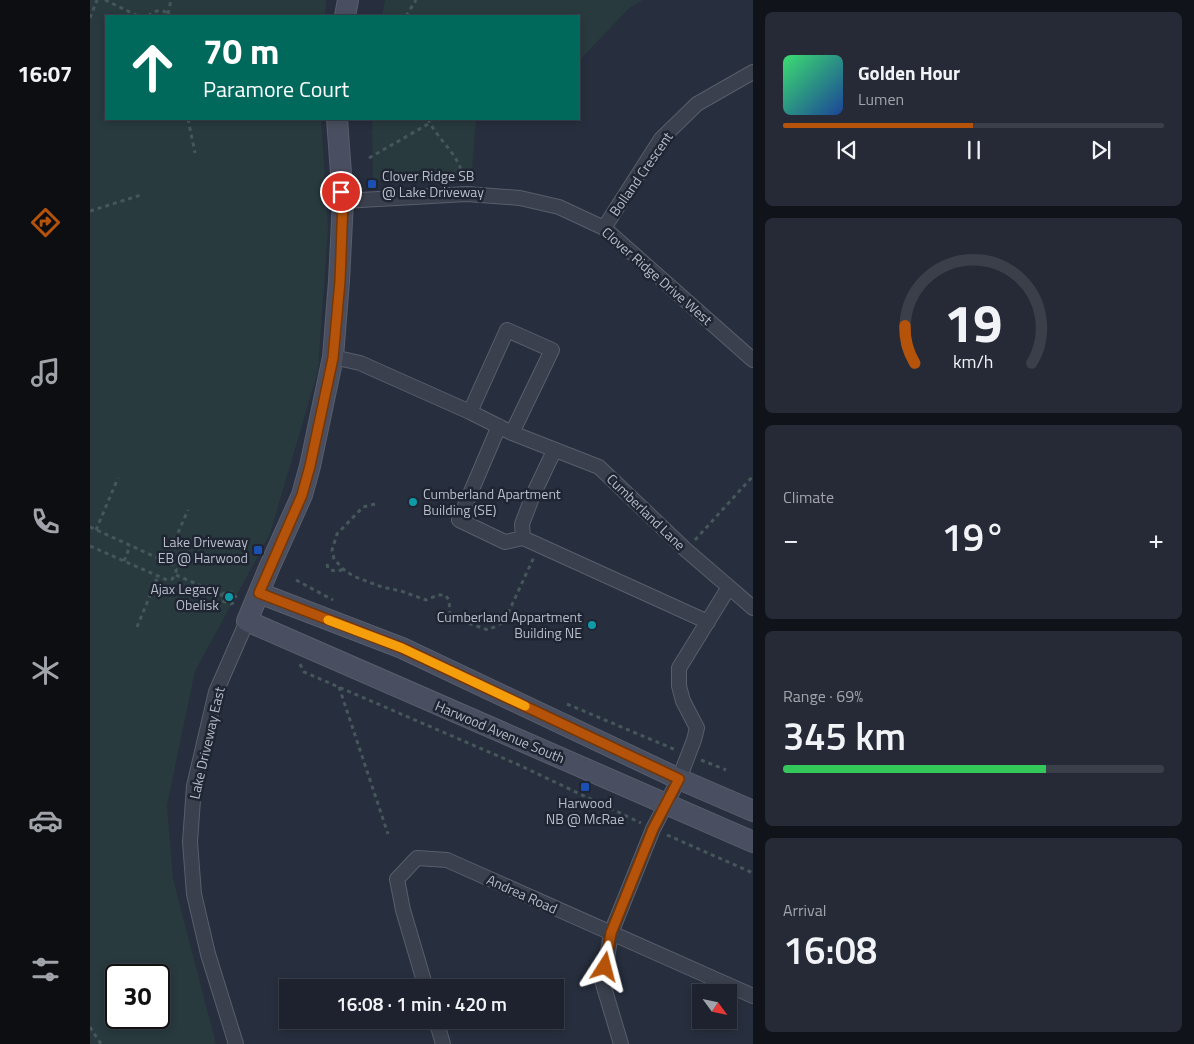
<!DOCTYPE html>
<meta charset="utf-8">
<style>
body{margin:0;font-family:"Titillium Web",sans-serif;background:#252a36;color:#f1f3f6;height:100vh;display:flex;flex-direction:column;font-size:19px;white-space:nowrap}
*{box-sizing:border-box;margin:0}
p{font-size:16px;color:#a0a4aa}
.icon{flex:none;width:28px;height:28px;fill:none;stroke:currentColor;stroke-width:2;stroke-linecap:round;stroke-linejoin:round}
.map{position:relative;flex:1;overflow:hidden}
.sheet{display:flex;flex-direction:column;gap:12px;padding:12px;background:#101319;width:441px}
.sheet>*{flex:none}
.hud{position:absolute;left:15px;top:15px;width:475px;height:105px;border-radius:0px;box-shadow:0 2px 8px #0003,0 0 0 1px #3b3f4a;background:#00695c;color:#fff;overflow:hidden}
.needle{width:32px;rotate:123deg}
.fabs{position:absolute;left:602px;top:984px;display:grid;gap:10px}
.fabs a{display:grid;place-items:center;width:45px;height:45px;border-radius:0px;background:#1d222e;box-shadow:0 2px 8px #0003,0 0 0 1px #3b3f4a;font-size:25px}
.speed{position:absolute;left:15px;top:964px;display:flex;gap:10px;font-size:25px;font-weight:700;text-align:center}
.speed>*{display:grid;place-content:center;width:65px;height:65px;border-radius:50%;background:#1d222e;box-shadow:0 2px 8px #0003,0 0 0 1px #3b3f4a;line-height:1}
.speed .limit{border:2px solid #111;border-radius:8px;background:#fff;color:#111}
.pin{position:absolute;display:grid;place-items:center;width:42px;height:42px;color:#fff;margin:-21px;border:2px solid #fff;border-radius:50%;box-shadow:0 1px 5px #0007}
.me{position:absolute;width:55px;margin:-28px;rotate:9deg;stroke-linejoin:round;filter:drop-shadow(0 0 4px #0008)}
.turn{display:flex;align-items:center;gap:18px;height:105px;padding:0 15px;font-size:22px}
.turn .icon{width:65px;height:65px;stroke-width:2.5}
.turn b{display:block;font-size:35px;line-height:42px}
.big{font-size:38px;font-weight:600;line-height:1.1}
.sheet .card{flex:1;display:flex;flex-direction:column;justify-content:center;gap:8px;min-width:0;padding:0 18px;border-radius:8px;background:#252a36}
.sheet .dial{align-items:center;gap:0}
.dial svg{height:130px;overflow:visible;fill:none;stroke:#3b3f4a;stroke-width:7;stroke-linecap:round;text-anchor:middle}
.dial text{fill:#f1f3f6;stroke:none}
.song{display:flex;align-items:center;gap:15px}
.cover{width:60px;height:60px;border-radius:8px;background:linear-gradient(135deg,hsl(140 70% 55%),hsl(220 70% 35%))}
.played{height:5px;border-radius:2px;background:linear-gradient(90deg,#b45309 50%,#3b3f4a 50%)}
.keys{display:flex;justify-content:space-around;direction:ltr}
.heat{display:flex;justify-content:space-between;align-items:center;font-size:28px;direction:ltr}
.charge{height:8px;border-radius:4px;background:linear-gradient(90deg,#34c759 69%,#3b3f4a 0)}
.trip{position:absolute;left:189px;top:979px;width:285px;height:50px;border-radius:0px;background:#1d222e;box-shadow:0 2px 8px #0003,0 0 0 1px #3b3f4a;font-weight:600;line-height:50px;text-align:center}
main{display:flex;flex:1;min-height:0}
.tab-bar{display:flex;flex-direction:column;width:90px;justify-content:space-around;align-items:center;background:#0c0e12;color:#a0a4aa}
.tab-bar .icon{width:35px;height:35px}
.tab-bar .current{color:#b45309}
.tab-bar b{font-size:22px;color:#f1f3f6}
.map>svg:first-child{display:block}
</style>
<main>
<nav class="tab-bar">
<b>16:07</b>
<svg class="icon current" aria-label="directions" viewBox="0 0 24 24"><path d="M12 3l9 9-9 9-9-9zM9 14v-3h6M13 9l2 2-2 2"/></svg>
<svg class="icon" aria-label="music" viewBox="0 0 24 24"><path d="M9 18V5l10-2v13"/><circle cx="6" cy="18" r="3"/><circle cx="16" cy="16" r="3"/></svg>
<svg class="icon" aria-label="phone" viewBox="0 0 24 24"><path d="M5 4h4l2 5-3 2q2 4 5 5l2-3 5 2v4C11 20 4 13 5 4z"/></svg>
<svg class="icon" aria-label="climate" viewBox="0 0 24 24"><path d="M12 3v18M4 7l16 10M4 17L20 7"/></svg>
<svg class="icon" aria-label="car" viewBox="0 0 24 24"><path d="M5 17H2v-5l4-1 3-4h7l3 4 3 1v5h-3M9 17h6M6 11h13"/><circle cx="7" cy="17" r="2"/><circle cx="17" cy="17" r="2"/></svg>
<svg class="icon" aria-label="filters" viewBox="0 0 24 24"><path d="M4 7h16M4 17h16"/><circle cx="9" cy="7" r="2"/><circle cx="15" cy="17" r="2"/></svg>
</nav>
<div class="map">
<svg width="663" height="1044" viewBox="0 0 663 1044">
<rect width="100%" height="100%" fill="#272e3d"/>
<path fill="#283a3e" fill-rule="evenodd" d="M0,0h236l-1,16h-219v103h215l7,109 -10,143 -48,163 -75,137 -28,134 6,74 43,165h-126zM26,975h43v43h-43z
M295,0h258l-14,8 -50,53v-45h-197z
M282,119h104l-5,63 -98,-2z"/>
<g fill="none" stroke-linecap="round" stroke-linejoin="round">
<defs>
<path id="street" d="M253,201l124,-7 53,4 39,9 45,21 149,132
M514,228l57,-89 36,-35 56,-32
M243,357l27,6 110,49 42,21 87,34 87,83 43,37 -50,81v18l4,15 14,27 -3,12 -15,39 -26,50 -42,104 -8,51 18,60
M380,412l37,-82 45,20 -40,83
M409,426l-40,94 46,22 18,-4 185,84
M433,538l-1,-14 11,-29 21,-44
M639,587l24,21
M336,988l-23,-78 -6,-31 20,-21 30,2 306,136
M346,1020l7,24
M146,1044l-28,-90 -14,-60 -4,-52 4,-56 22,-94 31,-71"/>
<path id="secondary" d="M255,16l3,-16
M247,119l6,82 -4,80 -6,76 -23,109 -8,29 -33,73 -22,53 506,221
M169,593l143,55 277,131 74,32"/>
</defs>
<use href="#street" stroke="#585e6b" stroke-width="16"/>
<use href="#secondary" stroke="#585e6b" stroke-width="22"/>
<path stroke="#46575b" stroke-width="3" stroke-dasharray="4 4" stroke-linecap="butt" d="M15,0l33,16
M78,14l3,-14
M58,16c8,-7 16,-7 23,0
M316,16l10,-16
M0,18l7,-18
M98,119l7,34
M338,119c9,21 34,37 35,61
M279,158l61,-35
M0,211l51,-16
M285,504l-12,3 -26,27 -5,16 2,9 9,10 10,7 29,11 19,4 25,9 12,-5h7l4,5 1,14 18,9 20,7 16,-8 30,-65
M0,527l83,38 3,4v6
M6,530l22,-52
M605,540l58,-64
M0,546l77,34 5,-1 4,-4
M34,561l6,-15
M75,562l23,-52
M237,564l1,5c6,2 10,3 15,0
M86,575l46,20 1,6 8,3 4,-2
M206,580l37,20
M132,595l5,-4 8,3 1,4
M47,627l21,-51
M210,664l4,8 215,93 122,58
M249,687l49,147
M477,704l109,46
M611,760l25,10
M577,835l86,38
M0,1027l11,17"/>
<use href="#street" stroke="#3a404d" stroke-width="14"/>
<use href="#secondary" stroke="#494f60" stroke-width="20"/>
</g>
<g fill="none" stroke-linecap="round" stroke-linejoin="round">
<defs>
<path id="route" d="M251,192l2,9 -3,80 -7,77 -23,108 -8,29 -43,98 143,55 277,131 -26,50 -42,104 -6,34"/>
</defs>
<use href="#route" stroke="#753606" stroke-width="12"/>
<use href="#route" stroke="#b45309" stroke-width="9"/>
<path stroke="#f59e0b" stroke-width="9" d="M238,620l74,28 123,58"/>
</g>
<g fill="#1a4fb4" stroke="#1f2532" stroke-width="2">
<rect x="277" y="179" width="10" height="10" rx="2.5"/>
<rect x="163" y="545" width="10" height="10" rx="2.5"/>
<rect x="490" y="782" width="10" height="10" rx="2.5"/>
</g>
<g fill="#0f9aa8" stroke="#1f2532" stroke-width="2">
<circle cx="323" cy="502" r="5"/>
<circle cx="139" cy="597" r="5"/>
<circle cx="502" cy="625" r="5"/>
</g>
<g text-anchor="middle" stroke-width="5" stroke-linejoin="round" paint-order="stroke">
<g font-size="14" fill="#b6bcc8" stroke="#1f2532">
<text transform="translate(551 174) rotate(-55)" y="5">Bolland Crescent</text>
<text transform="translate(567 276) rotate(41)" y="5">Clover Ridge Drive West</text>
<text transform="translate(556 512) rotate(44)" y="5">Cumberland Lane</text>
<text transform="translate(410 732) rotate(23)" y="5">Harwood Avenue South</text>
<text transform="translate(117 743) rotate(-77)" y="5">Lake Driveway East</text>
<text transform="translate(432 894) rotate(24)" y="5">Andrea Road</text>
</g>
<g font-size="14" fill="#b6bcc8" stroke="#1f2532" text-anchor="end">
<text x="292" y="181" text-anchor="start">Clover Ridge SB<tspan x="292" dy="16">@ Lake Driveway</tspan></text>
<text x="333" y="499" text-anchor="start">Cumberland Apartment<tspan x="333" dy="16">Building (SE)</tspan></text>
<text x="158" y="547">Lake Driveway<tspan x="158" dy="16">EB @ Harwood</tspan></text>
<text x="129" y="594">Ajax Legacy<tspan x="129" dy="16">Obelisk</tspan></text>
<text x="492" y="622">Cumberland Appartment<tspan x="492" dy="16">Building NE</tspan></text>
<text x="495" y="808" text-anchor="middle">Harwood<tspan x="495" dy="16">NB @ McRae</tspan></text>
</g>
</g>
</svg>
<div class="fabs">
<a><svg class="needle" viewBox="-14 -14 28 28"><path d="M0-13l5 13h-10z" fill="#e53935"/><path d="M0 13l5-13h-10z" fill="#a0a4aa"/></svg></a>
</div>
<div class="speed"><div class="limit">30</div></div>
<div class="pin" style="left:251px;top:192px;background:#d93025"><svg class="icon" aria-label="arrive" viewBox="0 0 24 24"><path d="M6 21V4h12l-3 4 3 4H6"/></svg></div>
<svg class="me" style="left:515px;top:967px" viewBox="-20 -20 40 40"><path d="M0-17L14 15 0 8-14 15z" fill="#b45309" stroke="#fff" stroke-width="4"/></svg>
<div class="trip">16:08 · 1 min · 420 m</div>
<div class="hud">
<div class="turn"><svg class="icon" aria-label="ahead" viewBox="0 0 24 24"><path d="M12 20V5M6 11l6-6 6 6"/></svg><div><b>70 m</b>Paramore Court</div></div>
</div>
</div>
<section class="sheet">
<div class="card">
<div class="song"><i class="cover"></i><div><b>Golden Hour</b><p>Lumen</p></div></div>
<div class="played"></div>
<div class="keys"><svg class="icon" aria-label="previous" viewBox="0 0 24 24"><path d="M18 5L8 12l10 7zM5 5v14"/></svg><svg class="icon" aria-label="pause" viewBox="0 0 24 24"><path d="M8 5v14M16 5v14"/></svg><svg class="icon" aria-label="next" viewBox="0 0 24 24"><path d="M6 5l10 7-10 7zM19 5v14"/></svg></div>
</div>
<div class="card dial"><svg viewBox="0 0 100 80">
<path d="M14 69A42 42 0 1 1 86 69"/>
<path d="M14 69A42 42 0 0 1 8 46" stroke="#b45309"/>
<text x="50" y="56" font-size="32" font-weight="700">19</text>
<text x="50" y="72" font-size="11">km/h</text>
</svg></div>
<div class="card"><p>Climate</p>
<div class="heat"><a>−</a><b class="big">19°</b><a>+</a></div>
</div>
<div class="card"><p>Range · 69%</p><b class="big">345 km</b><div class="charge"></div></div>
<div class="card"><p>Arrival</p><b class="big">16:08</b></div>
</section>
</main>
